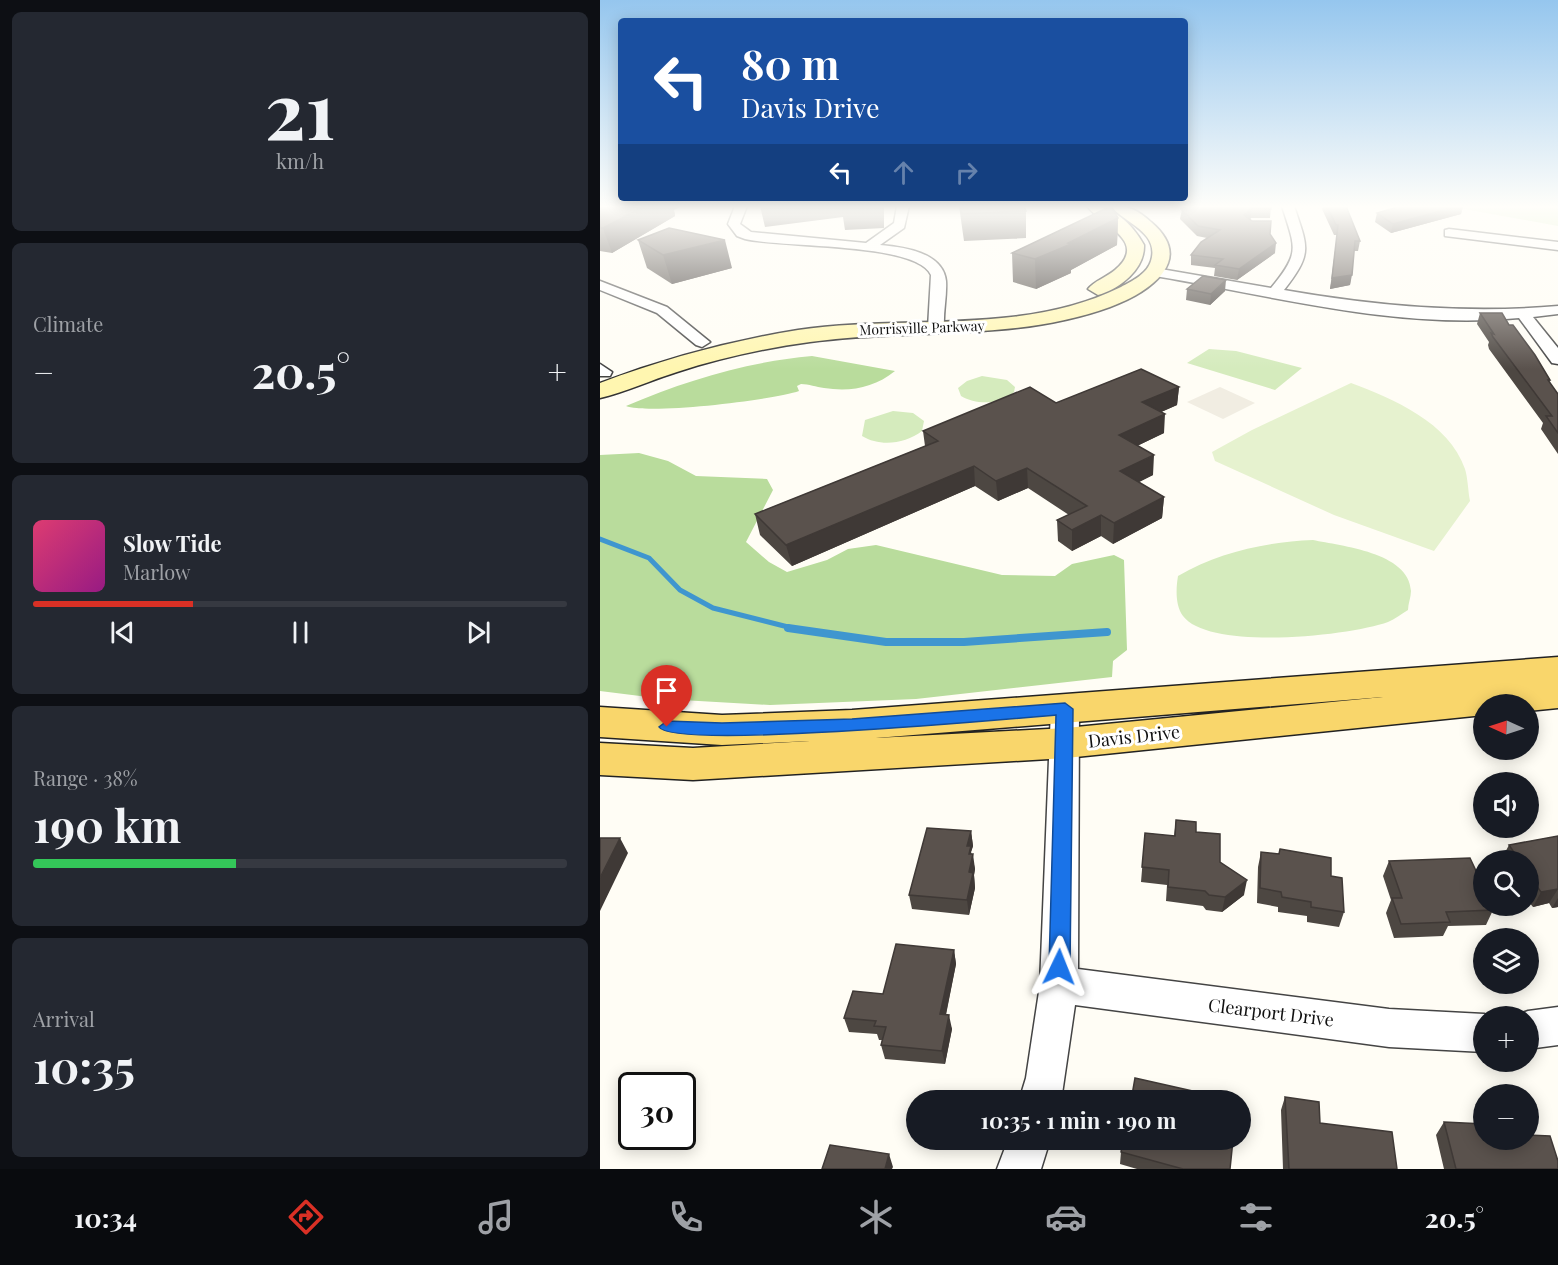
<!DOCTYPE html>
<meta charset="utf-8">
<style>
body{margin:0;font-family:"Playfair Display",serif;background:#242831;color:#f1f3f6;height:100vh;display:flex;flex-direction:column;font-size:22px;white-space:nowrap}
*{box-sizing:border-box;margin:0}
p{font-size:20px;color:#9ea1a6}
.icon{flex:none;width:33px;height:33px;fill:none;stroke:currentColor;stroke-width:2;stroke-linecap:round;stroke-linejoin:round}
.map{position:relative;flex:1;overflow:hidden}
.drawer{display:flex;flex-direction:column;gap:12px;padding:12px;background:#0d0f14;width:600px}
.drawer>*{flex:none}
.top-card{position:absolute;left:18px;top:18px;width:570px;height:183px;border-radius:6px;box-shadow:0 3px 15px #0003;background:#1a4fa0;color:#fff;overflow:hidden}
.needle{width:39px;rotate:273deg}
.buttons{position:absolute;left:873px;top:694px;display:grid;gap:12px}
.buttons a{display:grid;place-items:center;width:66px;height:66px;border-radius:50%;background:#171b24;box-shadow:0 3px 15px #0003;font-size:30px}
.speed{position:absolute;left:18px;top:1072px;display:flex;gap:12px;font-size:30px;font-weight:700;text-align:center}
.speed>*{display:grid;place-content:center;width:78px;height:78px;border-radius:50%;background:#171b24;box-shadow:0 3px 15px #0003;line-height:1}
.speed .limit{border:3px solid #111;border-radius:9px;background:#fff;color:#111}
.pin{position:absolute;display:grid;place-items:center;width:51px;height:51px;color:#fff;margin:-62px -26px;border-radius:50% 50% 50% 0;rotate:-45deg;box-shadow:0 0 6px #0007}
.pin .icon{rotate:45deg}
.me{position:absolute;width:66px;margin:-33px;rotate:2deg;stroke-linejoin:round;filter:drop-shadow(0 0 4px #0008)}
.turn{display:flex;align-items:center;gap:21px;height:126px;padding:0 24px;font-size:27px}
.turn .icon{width:78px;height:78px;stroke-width:2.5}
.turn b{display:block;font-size:42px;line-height:51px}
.lanes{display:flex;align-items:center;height:57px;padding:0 24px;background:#0003;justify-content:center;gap:30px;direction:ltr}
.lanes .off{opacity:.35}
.big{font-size:45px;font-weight:700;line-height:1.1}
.drawer .widget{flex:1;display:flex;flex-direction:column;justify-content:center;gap:9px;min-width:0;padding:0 21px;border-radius:9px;background:#242831}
.drawer .dial{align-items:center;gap:0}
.dial b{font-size:78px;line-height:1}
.song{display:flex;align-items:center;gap:18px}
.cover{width:72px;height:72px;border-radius:9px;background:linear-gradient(135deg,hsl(340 70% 55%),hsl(310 70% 35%))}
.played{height:6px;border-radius:3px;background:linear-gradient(90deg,#d93025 30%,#363941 30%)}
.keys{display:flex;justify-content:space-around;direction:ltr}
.heat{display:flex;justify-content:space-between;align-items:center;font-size:33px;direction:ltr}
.charge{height:9px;border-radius:4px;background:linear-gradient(90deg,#34c759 38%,#363941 0)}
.trip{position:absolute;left:306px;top:1090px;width:345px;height:60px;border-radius:30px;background:#171b24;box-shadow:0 3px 15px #0003;font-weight:700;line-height:60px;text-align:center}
.menu{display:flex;height:96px;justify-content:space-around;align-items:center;background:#090b0e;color:#9ea1a6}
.menu .icon{width:42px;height:42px}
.menu .active{color:#d93025}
.menu b{font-size:27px;color:#f1f3f6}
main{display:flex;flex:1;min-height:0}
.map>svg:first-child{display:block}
</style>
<main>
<section class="drawer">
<div class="widget dial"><b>21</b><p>km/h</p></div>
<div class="widget"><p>Climate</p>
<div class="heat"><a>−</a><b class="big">20.5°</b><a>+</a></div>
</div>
<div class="widget">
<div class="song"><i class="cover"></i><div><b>Slow Tide</b><p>Marlow</p></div></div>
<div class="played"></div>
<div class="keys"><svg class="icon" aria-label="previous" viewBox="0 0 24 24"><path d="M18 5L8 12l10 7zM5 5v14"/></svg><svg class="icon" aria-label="pause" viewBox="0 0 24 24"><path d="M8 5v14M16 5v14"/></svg><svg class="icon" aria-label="next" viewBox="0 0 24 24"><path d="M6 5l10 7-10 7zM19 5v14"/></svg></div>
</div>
<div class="widget"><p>Range · 38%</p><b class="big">190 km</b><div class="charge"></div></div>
<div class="widget"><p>Arrival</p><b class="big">10:35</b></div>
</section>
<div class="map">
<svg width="958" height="1169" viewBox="0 0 958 1169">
<rect width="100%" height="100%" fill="#fffdf5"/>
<path fill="#d5ebbd" d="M848,206h110v20z
M609,349l27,2 66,17 -27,22 -88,-27z
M382,376l25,4 8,7 -1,5c-13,13 -38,13 -53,4l-3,-8 9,-7z
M293,411l20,2 11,8 -2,10c-17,13 -42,16 -60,5l3,-16z
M713,540c28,6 96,12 98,51 0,6 -3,13 -3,19 -7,4 -13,9 -20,12 -38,14 -179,29 -205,-6 -8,-11 -7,-28 -5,-40 41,-24 87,-34 135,-36z"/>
<path fill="#b9dc9c" d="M212,356l83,15c-21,17 -45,21 -71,17 -8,-1 -15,-4 -23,-4l-4,2 2,5c-25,9 -150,24 -173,15 61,-26 121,-44 186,-50z
M39,453l29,8 28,15 71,3 6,11 -27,52 23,20 18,10 40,-12 21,-11 28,-4 126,30 53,1 17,-12 42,-9 10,5 3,90 -14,11 -1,16 -196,22 -146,6 -106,-6 -64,-8v-236z"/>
<path fill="#e6f2cf" d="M751,383c42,16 98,39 114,86 3,10 3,22 5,32l-36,50 -100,-36 -119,-54 -3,-9 40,-22z"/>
<path fill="#f1ede2" d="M620,387l35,16 -32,16 -36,-17z"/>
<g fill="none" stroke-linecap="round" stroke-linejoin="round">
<path stroke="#3f96cf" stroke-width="5" d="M0,539l49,19 31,32 33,18 83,21"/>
<path stroke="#3f96cf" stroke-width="8" d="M188,628l98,14h78l143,-10"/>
<defs>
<path id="street" d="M135,206h12l-7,18 11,8 115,11 28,-20 3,-17h12l-5,22 -24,17c23,2 63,7 66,36 1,15 -3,31 -2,47l-8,5 -8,-5 3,-53c-15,-33 -150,-27 -186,-36l-8,-3 -9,-12z
M682,206h12c14,42 19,47 -10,84 92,16 181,24 274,16v8l-25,3 25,31v16l-6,-1 -33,-45c-121,12 -245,-22 -364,-42l-7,-4 7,-4 116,20c30,-36 24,-40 11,-82z
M849,229l109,13v8l-113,-14v-6z
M0,281l67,26 43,35 -8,5 -6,-2 -39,-32 -57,-23z
M0,364l12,8 -2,4h-10z
M465,699l10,3 4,7 -1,260 311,40 95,5 8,3h-8v35l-95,-5 -314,-42 -14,96h-42l7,-23 14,-93 11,-276 4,-7z
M958,1007v38l-30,4v-32l-14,-1 14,-5z
M408,1140h42l-9,29h-44z"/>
<path id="secondary" d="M487,206c25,-1 45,17 57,39 1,24 -24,44 -46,50l-10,-6c6,-8 19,-12 27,-19 34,-29 -13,-44 -28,-64z
M511,206c17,-1 27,4 40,16 46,39 -3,71 -41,85 -96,35 -200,21 -300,35 -45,6 -90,16 -133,30 -26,8 -51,20 -77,26v-15c64,-24 130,-42 198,-53 107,-16 223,6 323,-43 11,-6 26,-13 30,-26 9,-29 -27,-38 -40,-55z"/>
<path id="primary" d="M958,657v51l-30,3v-6h-44v10l-418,43 -373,22 -93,-5v-32l93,5 117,-7 -88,4 -122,-8v-30l122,8 130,-5zM783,697l-317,31 -190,10z"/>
</defs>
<use href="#street" stroke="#444" stroke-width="3"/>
<use href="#secondary" stroke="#333" stroke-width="3"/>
<use href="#primary" stroke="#222" stroke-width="3"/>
<use href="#street" fill="#fff" fill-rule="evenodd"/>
<use href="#secondary" fill="#fff6b0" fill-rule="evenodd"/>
<use href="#primary" fill="#f9d66b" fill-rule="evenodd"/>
</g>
<path fill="#4d4742" d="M0,206l74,4 1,6 -63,37 -12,-2z
M359,206h65l2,5v27l-62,3z
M581,206h90l-1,12h-19l-1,1 20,15 5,19 -38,27 -23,-4 1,-8 -24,-3v-10l16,-17 -10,-2 -17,-17 2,-10z
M723,206h23l14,35 -2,10h-4l-4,34 -20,4 7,-54h-3l-12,-26z
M801,206h62l-2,8 -70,19 -16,-11 2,-9z
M518,218l-1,27 -46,25v3l-35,16 -23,-7 -1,-29z
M38,240l94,28 -60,16 -25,-16z
M587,289l38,2 -15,14 -24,-5z
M880,313l29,12 41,55 -1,2 9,12v60l-17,-25 2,-6 -54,-74 -1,-4 1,-3 -12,-18z
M579,387l-2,18 -16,7 3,21 -27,13 16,29 -15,7 26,15 -2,21 -49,26 -12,-8 -29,15 -14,-10 -1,-21 12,-5 -41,-27 -30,13 -23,-15 -183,80 -32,-31 -5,-21 170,-68 -2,-15 133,-28z
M576,820l20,12 48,63 -22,17 -16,-2 -3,-4 -37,-5 1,-16 -26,-3 4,-49 29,3z
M371,831l2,15 -2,6 4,17 -1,6 1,13 -6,27 -57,-6 -3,-14z
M958,836v71l-6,1 -3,-5 -16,4 -5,-6v-40l-27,-1 8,-15z
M680,849l51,27 13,36 -5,15 -32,-5v-6l-29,-4v-5l-21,-4 1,-36 3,-15 18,2z
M789,861l104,49 -7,15 -38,1 -5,10 -49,2 -8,-25 5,-13 -8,-24z
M354,950l2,14 -10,51 6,14 -7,35 -60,-5 -4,-14 1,-5h-3l-2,-6 -28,-2 -5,-14z
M685,1097l35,26 77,46h-114l-2,-59z
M844,1122l40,18 74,29h-114l-8,-34z
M521,1152l109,17h-93l-17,-5z"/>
<path fill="#3f3936" d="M45,206h37l-8,4 1,6 -63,37 -9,-25z
M160,206h124v22l-39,2 -2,-13 -78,10z
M859,206h4l-2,8 -70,19 2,-9z
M652,208l-1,10 -8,7 1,-10z
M518,218l-1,27 -46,25v3l-35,16 -1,-30z
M125,240l7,28 -60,16 -9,-29z
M676,243l-1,10 -38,27 2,-11z
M752,275l-2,10 -20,4 2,-11z
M626,280l-1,11 -15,14 1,-11z
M579,387l-2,18 -36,16 1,-19z
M565,414l-1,19 -46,22 1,-20z
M554,455l-1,20 -33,17v-21z
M374,466l1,20 -183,80 -6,-21z
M427,468l1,20 -30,13 -2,-20z
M564,497l-2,21 -49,26 1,-21z
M501,515v21l-29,15v-21z
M371,831l2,15 -2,6 1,6 1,-4 2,15 -1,6 1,13 -6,27 -2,-15v-54z
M20,838l8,15 -28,58v-33z
M647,880l-3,15 -22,17 3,-15z
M958,889l-9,14 -16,4 8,-15z
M958,898v9l-6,1z
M354,950l2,14 -13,64 -3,-14z
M349,1015l3,14 -7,35 -3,-13z
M289,1154l4,13 -1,2h-7z"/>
<path fill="#5a524d" stroke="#3f3936" stroke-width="1.5" d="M0,206h45l-42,22h-3z
M360,206h64l2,5 -64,3z
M511,206l7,12 -50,25 3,1 -36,15 -23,-6z
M584,206h87v3l-19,-1 -8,7 8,6h19l-1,13 6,9 -37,26 -24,-4 8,-6 -32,-4 10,-13 19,-12 -22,-4 -17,-17z
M727,206h19l14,35h-5l-3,34 -20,3 6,-53h-2z
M801,206h58l-66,18 -16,-11z
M69,228l56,12 -62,15 -25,-15z
M603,276l23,4 -15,14 -24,-5z
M880,313h22l7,12h4l22,30 15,25h-2l10,14v39l-12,-17h6l-59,-79 -2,-4 3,1z
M541,369l38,18 -37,15 23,12 -46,21 35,20 -34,16 44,26 -50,26 -13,-8 -29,15 -15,-10 30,-14 -60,-38 -31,13 -22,-15 -188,79 -31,-31 183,-73 -15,-10 107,-44 26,16z
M576,820l20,2v10l24,2v28l27,18 -22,17 -16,-2 -4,-4 -37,-4 1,-17 -27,-3 3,-34 30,3z
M327,828l44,3 -4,15h4l-2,8h4l-4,18 4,1 -6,27 -58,-5z
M958,836v53l-17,3 -13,-18v-13h-8l-11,-16z
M0,838h20l-20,40z
M680,849l51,9v18l11,2 2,34 -33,-5v-5l-29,-5 -1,-5 -21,-4 1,-36 18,2z
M870,858l14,30v18h7l2,4 -47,2 4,10 -49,2 -9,-26h10l-13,-37z
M296,944l58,6 -14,64 9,1 -7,36 -61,-6 5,-18 -12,-1 2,-5 -32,-3 9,-27 30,3z
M535,1078l102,23h-106z
M685,1097l34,5 1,21 72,9 5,37h-108z
M844,1122l40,2v16h44v-5l22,1 8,25v8h-102z
M523,1140h110l-3,29h-47l-62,-17z
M230,1145l59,9 -4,15h-63z"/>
<linearGradient id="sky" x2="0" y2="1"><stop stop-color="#95c6ee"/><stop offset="0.56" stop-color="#fffefa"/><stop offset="1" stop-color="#fffefa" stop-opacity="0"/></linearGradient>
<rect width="958" height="369" fill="url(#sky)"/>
<path fill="#1a73e8" stroke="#114b97" stroke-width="1.5" d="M465,703l8,6 -3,258 -3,7 -8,3 -7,-3 -3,-7 7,-252c-45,4 -384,35 -397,12l8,-6 55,2 130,-4z"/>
<g text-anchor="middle" stroke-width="6" stroke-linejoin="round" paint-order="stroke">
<g font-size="14" fill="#111" stroke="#fff">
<text transform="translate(322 328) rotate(-2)" y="5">Morrisville Parkway</text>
</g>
<g font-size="18" fill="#111" stroke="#fff">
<text transform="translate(534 737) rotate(-6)" y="6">Davis Drive</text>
<text transform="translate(671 1013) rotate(7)" y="6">Clearport Drive</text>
</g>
</g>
</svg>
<div class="buttons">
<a><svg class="needle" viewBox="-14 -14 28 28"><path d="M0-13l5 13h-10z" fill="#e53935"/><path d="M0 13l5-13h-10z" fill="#9ea1a6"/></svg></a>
<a><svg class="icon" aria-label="sound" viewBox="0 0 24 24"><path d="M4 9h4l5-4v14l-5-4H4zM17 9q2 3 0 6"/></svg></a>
<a><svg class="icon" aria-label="search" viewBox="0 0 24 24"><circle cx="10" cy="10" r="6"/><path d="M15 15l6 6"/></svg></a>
<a><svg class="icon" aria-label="layers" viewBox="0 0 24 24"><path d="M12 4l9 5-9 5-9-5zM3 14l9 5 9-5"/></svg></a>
<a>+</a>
<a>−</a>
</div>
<div class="speed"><div class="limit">30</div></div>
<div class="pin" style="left:67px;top:727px;background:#d93025"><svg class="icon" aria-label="arrive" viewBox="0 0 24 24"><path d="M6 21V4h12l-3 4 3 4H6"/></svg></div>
<svg class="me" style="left:459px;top:967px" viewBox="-20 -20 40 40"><path d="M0-17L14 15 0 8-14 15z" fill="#1a73e8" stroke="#fff" stroke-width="4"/></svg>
<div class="trip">10:35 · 1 min · 190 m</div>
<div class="top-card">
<div class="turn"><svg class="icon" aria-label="left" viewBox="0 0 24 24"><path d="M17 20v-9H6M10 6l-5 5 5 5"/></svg><div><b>80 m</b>Davis Drive</div></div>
<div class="lanes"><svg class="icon" aria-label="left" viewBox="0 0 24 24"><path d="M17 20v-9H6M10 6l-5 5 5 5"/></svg><svg class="icon off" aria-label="ahead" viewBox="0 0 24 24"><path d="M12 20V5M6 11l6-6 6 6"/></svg><svg class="icon off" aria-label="right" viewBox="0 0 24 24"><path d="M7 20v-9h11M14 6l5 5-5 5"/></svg></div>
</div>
</div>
</main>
<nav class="menu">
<b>10:34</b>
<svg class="icon active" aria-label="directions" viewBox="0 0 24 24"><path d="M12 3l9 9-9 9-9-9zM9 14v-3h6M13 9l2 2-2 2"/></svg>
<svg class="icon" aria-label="music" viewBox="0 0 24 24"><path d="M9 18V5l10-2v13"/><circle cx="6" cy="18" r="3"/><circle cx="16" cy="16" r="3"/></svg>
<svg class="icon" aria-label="phone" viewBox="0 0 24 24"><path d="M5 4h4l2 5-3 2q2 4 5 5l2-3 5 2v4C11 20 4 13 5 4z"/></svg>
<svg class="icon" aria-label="climate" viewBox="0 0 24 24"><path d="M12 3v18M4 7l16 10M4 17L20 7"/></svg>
<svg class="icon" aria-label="car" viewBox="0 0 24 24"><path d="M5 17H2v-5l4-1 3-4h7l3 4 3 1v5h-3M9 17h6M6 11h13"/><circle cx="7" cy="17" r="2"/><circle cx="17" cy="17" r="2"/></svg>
<svg class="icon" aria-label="filters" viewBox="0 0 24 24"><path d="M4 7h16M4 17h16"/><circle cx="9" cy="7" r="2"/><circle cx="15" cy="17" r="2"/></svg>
<b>20.5°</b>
</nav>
